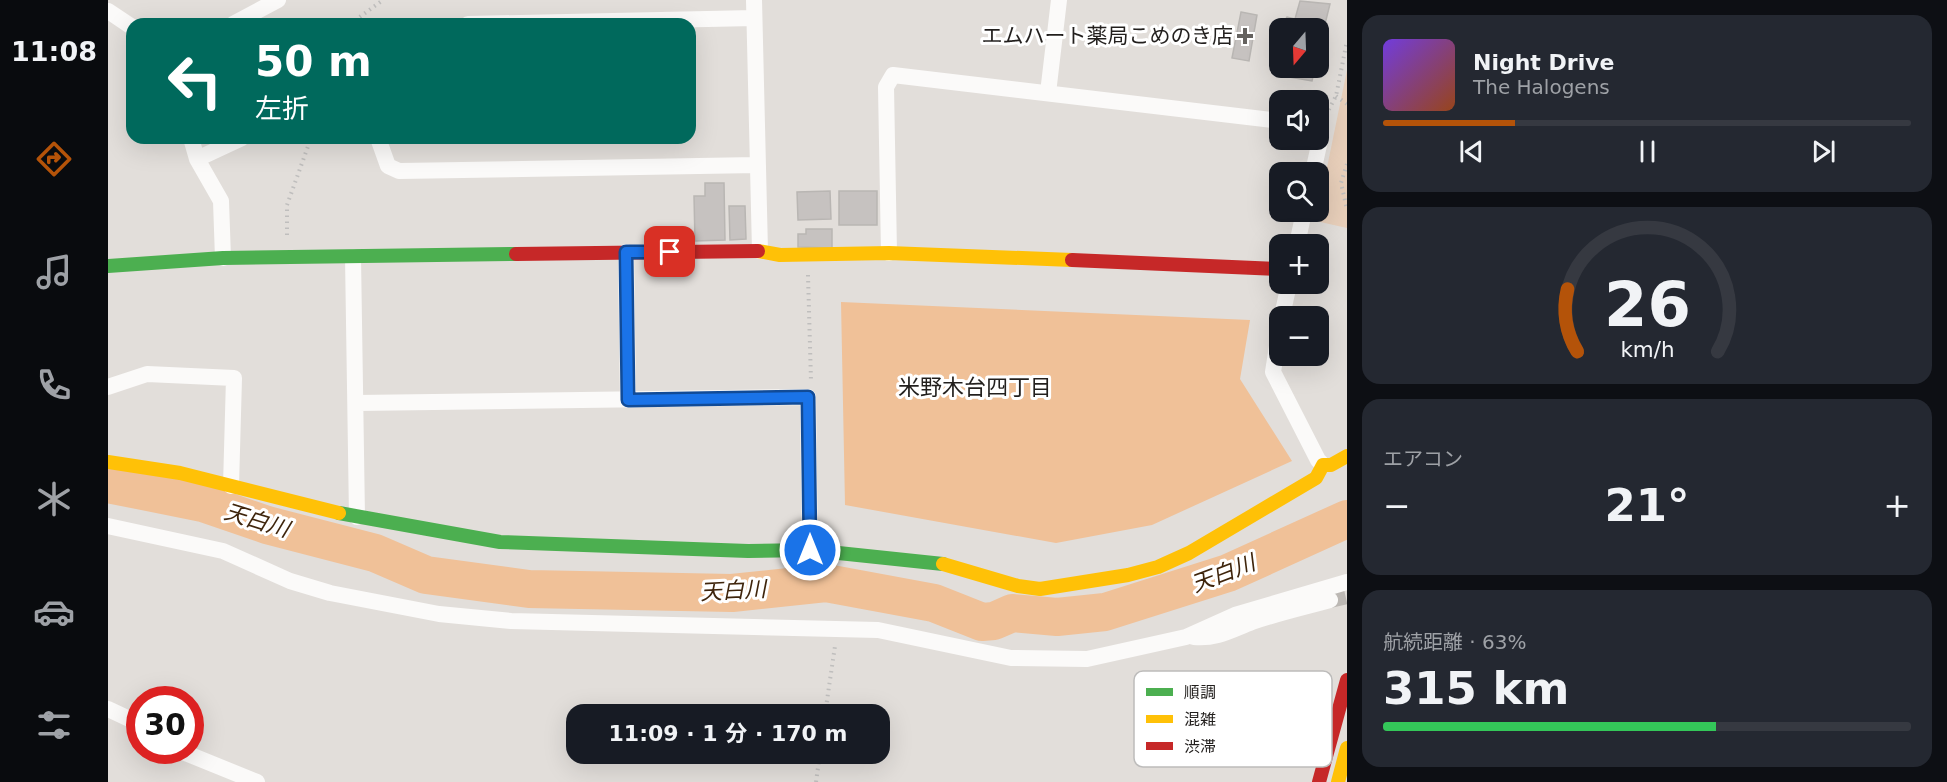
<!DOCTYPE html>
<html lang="ja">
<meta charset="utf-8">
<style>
body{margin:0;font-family:"DejaVu Sans","Noto Sans JP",sans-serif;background:#242831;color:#f1f3f6;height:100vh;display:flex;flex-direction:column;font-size:22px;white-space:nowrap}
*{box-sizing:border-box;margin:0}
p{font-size:20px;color:#9ea1a6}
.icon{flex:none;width:33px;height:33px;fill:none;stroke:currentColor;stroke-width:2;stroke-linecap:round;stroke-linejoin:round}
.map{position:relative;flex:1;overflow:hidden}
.panel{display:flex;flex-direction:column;gap:15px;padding:15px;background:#0d0f14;width:600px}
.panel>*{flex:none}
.guide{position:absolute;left:18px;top:18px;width:570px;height:126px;border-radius:18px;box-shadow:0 6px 24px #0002;background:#00695c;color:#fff;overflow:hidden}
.needle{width:39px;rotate:199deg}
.fabs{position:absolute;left:1161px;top:18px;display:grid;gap:12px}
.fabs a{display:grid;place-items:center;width:60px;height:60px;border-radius:12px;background:#171b24;box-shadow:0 6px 24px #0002;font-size:30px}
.speed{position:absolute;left:18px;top:686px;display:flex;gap:12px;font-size:30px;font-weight:700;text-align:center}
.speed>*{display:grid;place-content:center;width:78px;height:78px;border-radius:50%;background:#171b24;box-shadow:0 6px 24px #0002;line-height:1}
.speed .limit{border:9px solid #d22;background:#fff;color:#111}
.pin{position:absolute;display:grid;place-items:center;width:51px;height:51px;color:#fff;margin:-26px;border-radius:12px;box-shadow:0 3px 9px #0006}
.me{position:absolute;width:66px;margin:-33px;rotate:0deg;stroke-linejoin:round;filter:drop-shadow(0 0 4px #0008)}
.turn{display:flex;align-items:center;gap:21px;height:126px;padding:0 30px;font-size:27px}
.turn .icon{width:78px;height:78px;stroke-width:2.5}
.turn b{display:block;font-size:42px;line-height:51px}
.big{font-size:45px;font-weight:700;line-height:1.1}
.panel .tile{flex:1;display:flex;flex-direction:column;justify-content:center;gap:9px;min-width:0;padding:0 21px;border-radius:18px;background:#242831}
.panel .dial{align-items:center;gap:0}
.dial svg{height:156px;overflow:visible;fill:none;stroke:#363941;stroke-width:7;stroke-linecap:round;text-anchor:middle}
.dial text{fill:#f1f3f6;stroke:none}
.song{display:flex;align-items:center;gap:18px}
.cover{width:72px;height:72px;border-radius:9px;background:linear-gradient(135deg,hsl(260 70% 55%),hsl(20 70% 35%))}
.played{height:6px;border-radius:3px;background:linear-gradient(90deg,#b45309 25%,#363941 25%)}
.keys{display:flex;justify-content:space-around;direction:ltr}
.heat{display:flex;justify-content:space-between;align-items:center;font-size:33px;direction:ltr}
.charge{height:9px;border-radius:4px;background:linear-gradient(90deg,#34c759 63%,#363941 0)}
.trip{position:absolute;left:458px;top:704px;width:324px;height:60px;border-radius:18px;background:#171b24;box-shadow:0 6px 24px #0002;font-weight:700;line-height:60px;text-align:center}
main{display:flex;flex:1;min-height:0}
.tabs{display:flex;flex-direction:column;width:108px;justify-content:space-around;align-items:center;background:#090b0e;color:#9ea1a6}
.tabs .icon{width:42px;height:42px}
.tabs .active{color:#b45309}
.tabs b{font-size:27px;color:#f1f3f6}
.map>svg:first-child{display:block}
</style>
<main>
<nav class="tabs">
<b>11:08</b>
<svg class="icon active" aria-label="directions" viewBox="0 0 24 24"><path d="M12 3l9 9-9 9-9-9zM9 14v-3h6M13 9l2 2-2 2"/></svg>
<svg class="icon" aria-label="music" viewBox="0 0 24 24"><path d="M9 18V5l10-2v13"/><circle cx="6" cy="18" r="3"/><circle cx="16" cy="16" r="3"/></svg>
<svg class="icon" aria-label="phone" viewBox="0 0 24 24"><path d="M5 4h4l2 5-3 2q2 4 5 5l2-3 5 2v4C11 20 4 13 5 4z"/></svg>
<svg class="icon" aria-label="climate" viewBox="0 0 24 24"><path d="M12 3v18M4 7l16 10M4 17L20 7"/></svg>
<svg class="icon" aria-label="car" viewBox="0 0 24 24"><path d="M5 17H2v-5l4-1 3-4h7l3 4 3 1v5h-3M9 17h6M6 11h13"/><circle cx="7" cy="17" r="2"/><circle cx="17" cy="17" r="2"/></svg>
<svg class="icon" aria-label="filters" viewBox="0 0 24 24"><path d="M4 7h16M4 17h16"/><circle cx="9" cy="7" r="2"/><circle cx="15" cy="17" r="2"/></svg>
</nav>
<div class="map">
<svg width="1239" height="782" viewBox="0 0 1239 782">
<rect width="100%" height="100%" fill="#e2deda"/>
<path fill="#e8cfba" d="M1239,70v158l-31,-7z"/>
<path fill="#f0c198" d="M733,302l409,18 -10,59 52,82 -140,64 -96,18 -211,-38z"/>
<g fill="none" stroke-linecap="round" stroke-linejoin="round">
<path stroke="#f0c198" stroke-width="38" d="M0,484l95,19 64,22 108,28 51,22 103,14 203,4 94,-10 108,20 48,19 12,-1 18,-8 45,4 48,-5 123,-39 119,-54"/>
</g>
<path fill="#c6c2c0" stroke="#b9b6b3" stroke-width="1.5" d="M1192,1l30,3 -12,48v-24l-40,2 9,-13 8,2z
M1133,12l16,3 -8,46 -17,-3z
M1172,68h35l-3,13 -35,-6z
M597,183h19l1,57 -30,1 -1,-45h11z
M722,191l1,28 -33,1 -1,-28z
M731,191h38v34h-38z
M621,206h16l1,33 -16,1z
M698,229h26v19l-34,-1v-13h8z"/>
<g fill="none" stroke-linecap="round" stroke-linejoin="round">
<path stroke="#bcb8b4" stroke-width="16" stroke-dasharray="16 8" stroke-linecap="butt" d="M1222,600l17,-4"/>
<path stroke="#bfbebd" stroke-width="4" stroke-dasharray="1.5 4.5" stroke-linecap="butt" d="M242,24l33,-24
M1228,96l11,8
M1218,115l10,-19 11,-55
M1239,164l-6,19 6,26
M179,235v-30l24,-67
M700,275l3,106
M717,714l10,-68
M708,782l4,-29"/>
<path stroke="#fbfaf9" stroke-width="16" d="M646,0l6,251
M0,11l24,16
M125,24l45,-24
M360,24l286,-6
M940,93l11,-93
M83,138l6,21 24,42 2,57
M270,138l10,28 11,5 358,-6
M89,159l45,-21
M1205,172l8,-36 -3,-7
M1189,244l7,-32
M518,252l2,148
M781,253l-3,-166 7,-12 387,46
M245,257l4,260
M1174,316l7,-32
M1172,327l-7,45 45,88 5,5
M0,387l39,-13 87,4 -3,108
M249,403l451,-6 2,153
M0,526l115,25 67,30 40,12 109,21 72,7 367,9 133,28 76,1 99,-22 49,-22 112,-33
M1086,637c23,2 37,-7 58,-15 26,-9 53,-15 78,-22
M0,709l32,15
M70,750l79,32"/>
<path stroke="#4caf50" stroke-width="14" d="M0,266l115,-8 293,-4
M231,513l161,29 248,9 62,-1 133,14"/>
<path stroke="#ffc107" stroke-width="14" d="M650,251l22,4 109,-2 183,7
M0,462l72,11 159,40
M835,564l75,22 22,3 88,-14 30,-8 31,-14 127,-75 7,-13h8l16,-9
M1230,782l9,-34"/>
<path stroke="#c62828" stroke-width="14" d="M408,254l242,-3
M964,260l208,9
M1211,782l28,-102"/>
</g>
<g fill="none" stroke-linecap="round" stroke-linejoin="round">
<defs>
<path id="route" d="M562,252h-44l2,148 180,-3 2,153"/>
</defs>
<use href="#route" stroke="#114b97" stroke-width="15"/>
<use href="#route" stroke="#1a73e8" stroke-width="10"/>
</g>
<path fill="#65625f" stroke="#fff" stroke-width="2" d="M1134 27h6v6h6v6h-6v6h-6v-6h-6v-6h6z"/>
<g text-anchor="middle" stroke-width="6" stroke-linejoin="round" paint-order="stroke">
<g font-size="21" fill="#221f1d" stroke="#fff" text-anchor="end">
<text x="1125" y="43">エムハート薬局こめのき店</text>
</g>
<g font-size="22" fill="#221f1d" stroke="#fff">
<text x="867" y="395">米野木台四丁目</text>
</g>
<g font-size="22" font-style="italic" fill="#3f250c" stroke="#fff">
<text transform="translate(149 520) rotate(17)" y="8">天白川</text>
<text transform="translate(1115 573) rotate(-21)" y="8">天白川</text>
<text transform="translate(625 590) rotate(-3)" y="8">天白川</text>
</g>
</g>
<rect x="1026" y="671" width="198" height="96" rx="9" fill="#fff" stroke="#bdbcbb" stroke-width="1.5"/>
<rect x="1038" y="688" width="27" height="8" fill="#4caf50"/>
<rect x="1038" y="715" width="27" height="8" fill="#ffc107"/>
<rect x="1038" y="742" width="27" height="8" fill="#c62828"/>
<g font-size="16" fill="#221f1d">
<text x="1076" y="698">順調</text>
<text x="1076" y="725">混雑</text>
<text x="1076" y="752">渋滞</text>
</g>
</svg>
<div class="fabs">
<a><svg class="needle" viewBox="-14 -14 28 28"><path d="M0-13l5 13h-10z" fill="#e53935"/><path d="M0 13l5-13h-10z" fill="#9ea1a6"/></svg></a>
<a><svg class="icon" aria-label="sound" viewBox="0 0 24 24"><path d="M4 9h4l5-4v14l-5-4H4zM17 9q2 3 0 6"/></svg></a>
<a><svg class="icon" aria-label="search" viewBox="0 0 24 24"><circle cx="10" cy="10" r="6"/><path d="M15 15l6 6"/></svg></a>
<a>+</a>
<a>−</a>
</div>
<div class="speed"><div class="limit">30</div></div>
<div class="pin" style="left:562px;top:252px;background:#d93025"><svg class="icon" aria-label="arrive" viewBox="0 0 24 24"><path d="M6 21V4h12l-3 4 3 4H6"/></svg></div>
<svg class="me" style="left:702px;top:550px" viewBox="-20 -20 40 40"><circle r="17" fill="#1a73e8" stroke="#fff" stroke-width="3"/><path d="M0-11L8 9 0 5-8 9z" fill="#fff"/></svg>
<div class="trip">11:09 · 1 分 · 170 m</div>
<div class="guide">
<div class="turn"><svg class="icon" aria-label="left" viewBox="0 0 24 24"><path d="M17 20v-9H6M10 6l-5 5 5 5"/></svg><div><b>50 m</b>左折</div></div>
</div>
</div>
<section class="panel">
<div class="tile">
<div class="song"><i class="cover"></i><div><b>Night Drive</b><p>The Halogens</p></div></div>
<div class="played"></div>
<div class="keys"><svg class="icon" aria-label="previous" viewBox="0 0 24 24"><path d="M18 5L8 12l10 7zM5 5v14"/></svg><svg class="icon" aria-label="pause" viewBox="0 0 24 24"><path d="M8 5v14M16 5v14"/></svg><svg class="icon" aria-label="next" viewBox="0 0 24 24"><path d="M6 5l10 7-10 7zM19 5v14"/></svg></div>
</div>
<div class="tile dial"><svg viewBox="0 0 100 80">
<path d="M14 69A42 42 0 1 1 86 69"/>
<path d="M14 69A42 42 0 0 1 9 37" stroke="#b45309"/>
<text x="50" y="56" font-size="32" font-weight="700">26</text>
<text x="50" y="72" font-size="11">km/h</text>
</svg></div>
<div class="tile"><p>エアコン</p>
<div class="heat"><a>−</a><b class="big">21°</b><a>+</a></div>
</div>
<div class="tile"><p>航続距離 · 63%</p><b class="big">315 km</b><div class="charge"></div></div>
</section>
</main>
